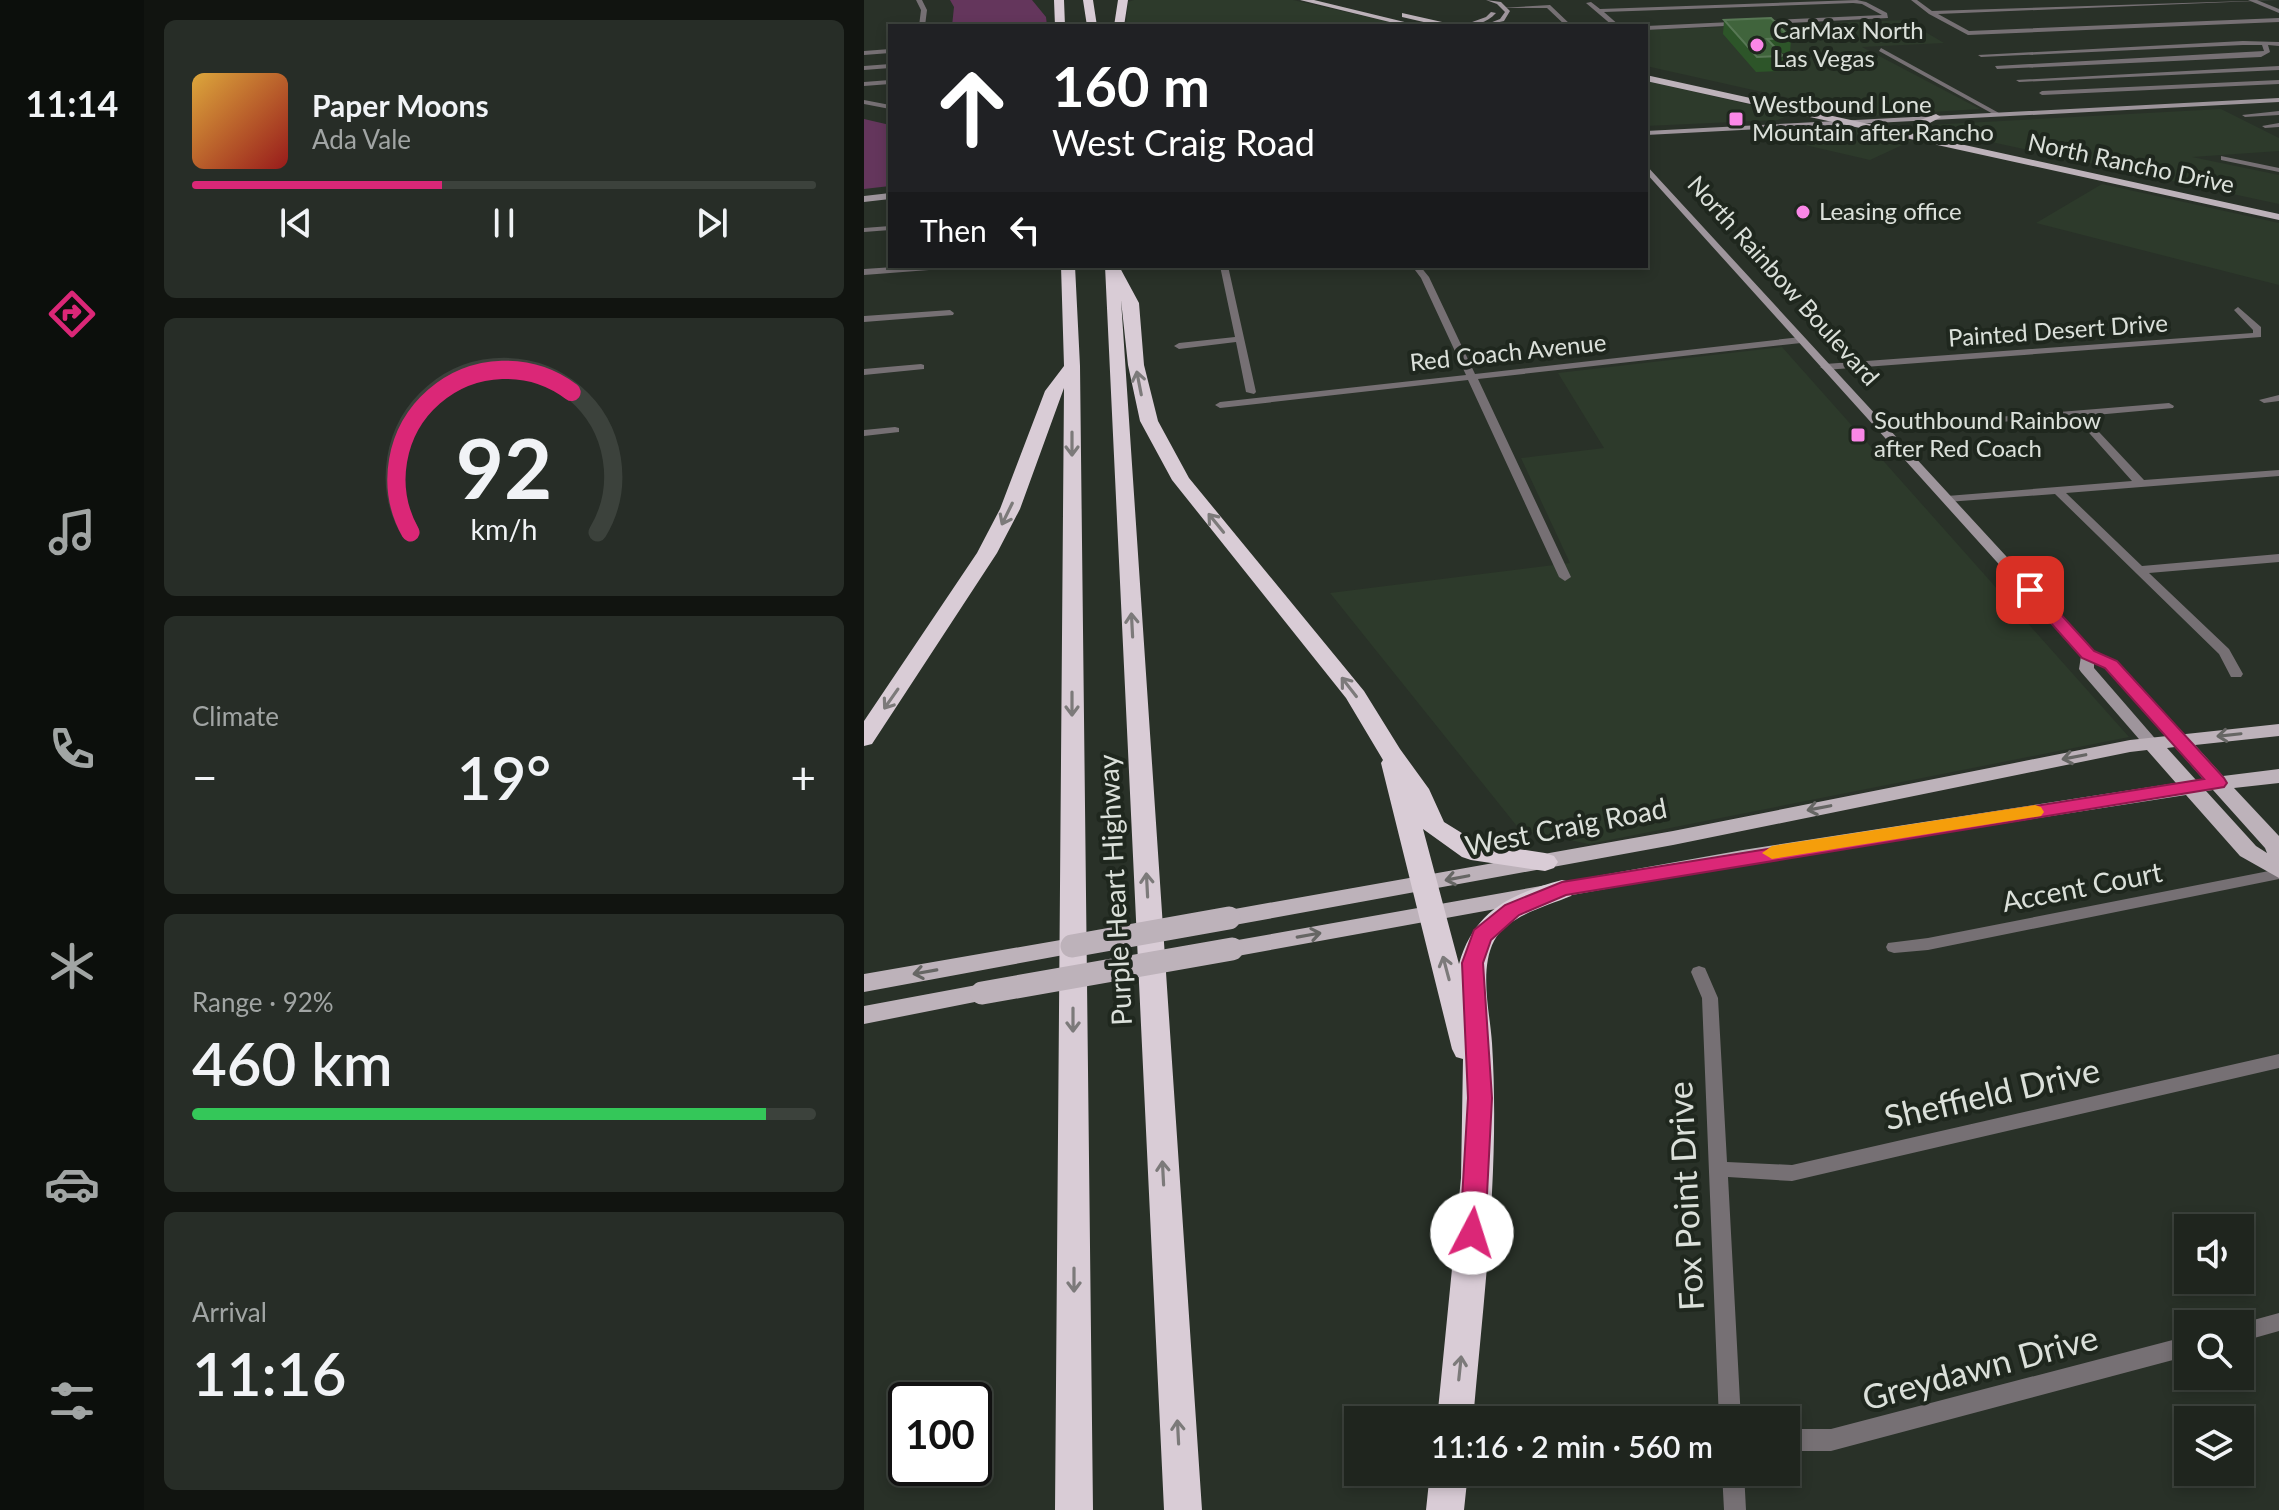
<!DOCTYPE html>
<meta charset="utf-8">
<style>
body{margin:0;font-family:Lato,sans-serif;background:#272d27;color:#f1f3f6;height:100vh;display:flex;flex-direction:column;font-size:30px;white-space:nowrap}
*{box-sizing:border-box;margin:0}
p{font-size:26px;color:#a1a5a4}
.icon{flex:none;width:44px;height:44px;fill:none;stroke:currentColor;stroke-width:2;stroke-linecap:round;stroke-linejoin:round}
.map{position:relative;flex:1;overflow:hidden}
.details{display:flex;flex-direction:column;gap:20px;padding:20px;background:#111410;width:720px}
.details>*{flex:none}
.banner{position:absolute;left:24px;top:24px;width:760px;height:244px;border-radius:0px;box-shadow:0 4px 12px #0003,0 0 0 2px #3c423c;background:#202124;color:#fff;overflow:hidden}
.fabs{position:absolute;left:1310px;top:1214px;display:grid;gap:16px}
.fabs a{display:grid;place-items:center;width:80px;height:80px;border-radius:0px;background:#1f251e;box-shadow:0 4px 12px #0003,0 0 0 2px #3c423c;font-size:40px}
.speed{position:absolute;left:24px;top:1382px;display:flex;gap:16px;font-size:40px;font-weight:700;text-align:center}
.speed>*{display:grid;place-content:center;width:104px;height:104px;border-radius:50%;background:#1f251e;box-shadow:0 4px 12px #0003,0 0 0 2px #3c423c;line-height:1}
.speed .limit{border:4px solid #111;border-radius:12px;background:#fff;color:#111}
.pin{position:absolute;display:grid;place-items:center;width:68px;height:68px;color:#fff;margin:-34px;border-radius:16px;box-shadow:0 4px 12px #0006}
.me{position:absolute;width:88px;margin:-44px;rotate:5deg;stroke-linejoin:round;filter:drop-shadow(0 0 6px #0008)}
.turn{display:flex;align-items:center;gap:28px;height:168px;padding:0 32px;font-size:36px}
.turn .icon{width:104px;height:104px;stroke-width:2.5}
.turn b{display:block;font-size:56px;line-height:68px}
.then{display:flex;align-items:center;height:76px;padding:0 32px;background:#0003;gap:16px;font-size:30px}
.big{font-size:60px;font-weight:600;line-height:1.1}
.details .tile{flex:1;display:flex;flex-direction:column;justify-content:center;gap:12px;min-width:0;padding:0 28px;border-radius:12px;background:#272d27}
.details .dial{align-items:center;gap:0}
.dial svg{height:208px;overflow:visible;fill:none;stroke:#3c423c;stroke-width:7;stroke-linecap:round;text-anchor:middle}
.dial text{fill:#f1f3f6;stroke:none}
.song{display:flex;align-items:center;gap:24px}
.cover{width:96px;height:96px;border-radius:12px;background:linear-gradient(135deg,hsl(40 70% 55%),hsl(0 70% 35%))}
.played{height:8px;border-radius:4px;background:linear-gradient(90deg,#db2777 40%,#3c423c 40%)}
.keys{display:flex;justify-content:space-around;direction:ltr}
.heat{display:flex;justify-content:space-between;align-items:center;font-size:44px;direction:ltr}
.charge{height:12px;border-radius:6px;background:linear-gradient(90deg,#34c759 92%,#3c423c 0)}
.trip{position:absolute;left:480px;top:1406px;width:456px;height:80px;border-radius:0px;background:#1f251e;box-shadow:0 4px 12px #0003,0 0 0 2px #3c423c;font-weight:600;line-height:80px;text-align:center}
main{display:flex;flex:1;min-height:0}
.menu{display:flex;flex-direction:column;width:144px;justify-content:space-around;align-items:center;background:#0c0f0c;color:#a1a5a4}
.menu .icon{width:56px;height:56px}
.menu .active{color:#db2777}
.menu b{font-size:36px;color:#f1f3f6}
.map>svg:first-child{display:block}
</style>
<main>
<nav class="menu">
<b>11:14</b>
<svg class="icon active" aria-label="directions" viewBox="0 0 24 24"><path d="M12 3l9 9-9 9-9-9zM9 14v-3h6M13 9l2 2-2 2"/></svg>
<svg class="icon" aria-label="music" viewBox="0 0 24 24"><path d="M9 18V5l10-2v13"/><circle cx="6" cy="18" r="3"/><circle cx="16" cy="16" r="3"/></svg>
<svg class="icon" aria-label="phone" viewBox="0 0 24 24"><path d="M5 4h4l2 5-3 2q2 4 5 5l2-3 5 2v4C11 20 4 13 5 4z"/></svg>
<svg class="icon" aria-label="climate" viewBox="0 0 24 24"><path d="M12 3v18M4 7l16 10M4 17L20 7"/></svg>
<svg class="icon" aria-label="car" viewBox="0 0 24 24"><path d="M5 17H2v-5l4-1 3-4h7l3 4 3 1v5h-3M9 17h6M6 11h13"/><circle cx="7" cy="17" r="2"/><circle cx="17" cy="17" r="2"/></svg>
<svg class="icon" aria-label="filters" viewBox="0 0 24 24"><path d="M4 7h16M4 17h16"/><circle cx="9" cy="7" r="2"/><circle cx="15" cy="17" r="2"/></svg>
</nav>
<section class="details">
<div class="tile">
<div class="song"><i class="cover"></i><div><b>Paper Moons</b><p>Ada Vale</p></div></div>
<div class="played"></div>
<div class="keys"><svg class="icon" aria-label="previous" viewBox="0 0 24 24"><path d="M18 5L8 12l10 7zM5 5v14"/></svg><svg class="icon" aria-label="pause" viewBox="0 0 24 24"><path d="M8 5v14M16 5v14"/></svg><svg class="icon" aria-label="next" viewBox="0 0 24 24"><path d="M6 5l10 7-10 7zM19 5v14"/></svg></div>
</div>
<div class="tile dial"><svg viewBox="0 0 100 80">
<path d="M14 69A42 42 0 1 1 86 69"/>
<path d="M14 69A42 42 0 0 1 76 15" stroke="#db2777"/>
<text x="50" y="56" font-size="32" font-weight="700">92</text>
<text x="50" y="72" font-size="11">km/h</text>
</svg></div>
<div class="tile"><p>Climate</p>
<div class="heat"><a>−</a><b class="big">19°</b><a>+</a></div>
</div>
<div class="tile"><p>Range · 92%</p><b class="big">460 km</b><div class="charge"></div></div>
<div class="tile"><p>Arrival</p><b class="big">11:16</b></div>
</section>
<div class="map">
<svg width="1415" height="1510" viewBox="0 0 1415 1510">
<rect width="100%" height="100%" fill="#293128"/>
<path fill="#2d3a2b" d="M270,0h159l114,26h-281l2,-24z
M1041,20l39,23 -82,4 118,62 -111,7 -223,-50v-36z
M782,81l145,33 -13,6 -132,6z
M1357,109l58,29v13l-87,6 87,18v29l-348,-75 -3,-4z
M986,127l61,14 -41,19 -121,-28z
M1238,184l177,39v62l-243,-62z
M918,347l347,390 -540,107 -69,-14 -190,-237 240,-30 -49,-105 83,-10 -46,-75z"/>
<path fill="#64365c" d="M86,0h82l14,17 1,9h-95l2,-19z
M0,119l26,6v61l-26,3z"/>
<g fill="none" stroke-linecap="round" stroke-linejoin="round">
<path fill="#767074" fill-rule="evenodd" d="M52,0h6l5,10 -2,16h-6l2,-16z
M993,0l9,2 21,11 1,5 -242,12v-4l236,-11 -20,-11 -9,-1 -249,9 16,14h-7l-27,-23 5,-1 9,7z
M1047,0h6l15,11 347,-11 -341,14 31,17 310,-13v4l-311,13 -39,-21z
M686,5l22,21h-6l-19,-18h-46z
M1379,41l36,1v4l-11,-1 2,7 -9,5 -264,12 -2,-3 269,-15 -2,-6h-19l-262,12 -3,-2z
M1017,48l118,65 1,1 -5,1 -116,-64z
M26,49v4l-26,2v-4z
M26,64v4l-26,2v-4z
M1415,66v4l-260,12 -3,-2z
M26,80v4l-26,2v-4z
M1415,80v4l-237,11 -3,-2 3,-2z
M0,100l26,5v4l-26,-5z
M1415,111v4l-34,2 -3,-2z
M1415,123v4l-14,1 -3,-2z
M1357,156l58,12v4l-58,-12z
M26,226v4l-26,2v-4z
M45,266h37l-4,3 -78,6v-6z
M356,266h8l28,126 -2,2 -8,-2 -10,-50 -57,7 -5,-3 5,-3 56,-6z
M548,266h8l9,11 46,97 326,-37 5,3 -5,3 -323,36 93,198 -6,4 -6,-4 -91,-197 -248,28 -5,-3 5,-3 246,-27 -45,-97z
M1374,307l23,20v10l-436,33 -5,-3 5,-3 428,-31v-3l-19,-20z
M86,310l4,3 -1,2 -89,7v-6z
M57,364l3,1v4l-60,6v-6z
M1415,395v6l-15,2 -5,-3z
M1305,403l5,3 -1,2 -89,8 60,64 135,-10v6l-213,17 76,73 137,-12v8l-130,11 80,76 14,25 -2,3h-10l-12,-23 -164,-160 -108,8 -6,-3 6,-3 185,-15 -58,-65 -110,9 -5,-3 1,-2z
M31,427l4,1v4l-35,4v-6z
M1415,869v10l-351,71 -34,3 -6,-2 -2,-4 2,-4 40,-5z
M835,966l6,2 13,30 9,164 65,3 487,-111v14l-487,113 -64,-4 13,243h-22l-17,-422 -11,-26 2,-4z
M1415,1313v18l-39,11 -1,-18z
M1324,1336v20l-357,95h-45v-22h45z
M858,1472h22l2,38h-22z"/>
<path fill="#767074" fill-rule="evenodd" d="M1384,0h9l22,9v4z"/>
<path fill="#9e959c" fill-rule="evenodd" d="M622,0l15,2 9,9 -6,10 -22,5 18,-7 5,-7 -8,-8z
M627,12l5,1c-9,10 -22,13 -35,13l25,-9z
M1415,98v4l-633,33v-4z
M782,165l371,403c11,2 19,3 26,13l-6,9 56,62 23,9 69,76 2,3 -2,3h-12l-67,-76 -12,-4v5l65,75 -8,5 -6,-2 -64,-74 -2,-3 2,-13c-12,-14 -43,-55 -56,-63 -11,-7 -17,-1 -27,-14l7,-8 -359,-398zM1151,576l14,6 -2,3 -14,-6z
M26,193v6l-26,3v-6z"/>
<path fill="#bdb2ba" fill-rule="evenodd" d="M436,0h14l107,26h-15z
M538,13l49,11 4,2h-14l-39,-9z
M782,75l633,139v6l-633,-139z
M1072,114l5,3 -15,8v7l-9,-2 1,-9z
M1415,724v12l-84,9 28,31 56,-7v14l-45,5 45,48v42l-39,-22 -54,-61 -443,69 -511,93 -8,-2 -4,-6 4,-6 8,-2 511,-91 433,-67 -29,-33 -17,2 -457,93 -444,81 -8,-2 -3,-6 3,-6 8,-2 444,-79 457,-91zM1311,747l28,32 -7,1 -29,-32zM1349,790l52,58 2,5 -11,-7 -50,-55z
M208,938l8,2 4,6 -4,6 -216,40v-18z
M118,984l8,3 4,6 -4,6 -126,25v-18z"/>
<path fill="#d9ccd6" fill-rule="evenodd" d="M190,0h10l1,26h-10z
M219,0h10l4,26h-10z
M254,0h10l-4,26h-10z
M197,266h14l5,100 13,1144h-38l9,-1122 -44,121 -23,44 -125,191 -8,2v-25l113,-168 23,-44 45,-118 19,-25z
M241,266h14l20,37 5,62 14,56 31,57 175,213 36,58 29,40 15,33 34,21 67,10 9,3 4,6 -4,6 -9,3 -74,-11 -9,-3 -39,-28 36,135c15,-54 52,-70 103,-84l9,2 4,7 -4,7c-24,10 -64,20 -77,45 -15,29 -4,72 -2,102 8,126 -8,252 -19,377h-36l24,-242 2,-119 -7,-2 -4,-8 -71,-286 2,-3 -37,-62 -174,-218 -32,-59 -12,-56 -7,-65 81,1210h-38z
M566,1472h38l-4,38h-38z"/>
<path stroke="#bdb2ba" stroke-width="23" d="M208,946l157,-28
M118,993l250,-44"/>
</g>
<path fill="#2d5529" d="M860,20l67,18 -1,15h-10l3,3 -1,15 -26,1 -33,-38z"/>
<path fill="#40643c" stroke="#587855" stroke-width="2" d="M907,18l20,20 -24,1 16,17 -26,1 -33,-37z"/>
<defs><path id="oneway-shaft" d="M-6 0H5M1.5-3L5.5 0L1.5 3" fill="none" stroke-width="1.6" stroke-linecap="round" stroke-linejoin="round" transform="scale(2)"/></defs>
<g stroke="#7c7a7a">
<use href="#oneway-shaft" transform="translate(275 383) rotate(-101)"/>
<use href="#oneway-shaft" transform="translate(208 444) rotate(90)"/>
<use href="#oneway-shaft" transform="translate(143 514) rotate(116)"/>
<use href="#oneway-shaft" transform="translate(352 523) rotate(-129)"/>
<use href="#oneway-shaft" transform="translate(268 625) rotate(-93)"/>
<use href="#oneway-shaft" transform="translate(485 687) rotate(-128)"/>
<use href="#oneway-shaft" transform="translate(27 699) rotate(125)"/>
<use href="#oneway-shaft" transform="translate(208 704) rotate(90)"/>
<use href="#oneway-shaft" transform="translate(283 885) rotate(-93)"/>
<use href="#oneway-shaft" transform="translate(582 968) rotate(-105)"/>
<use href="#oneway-shaft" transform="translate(209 1020) rotate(90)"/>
<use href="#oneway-shaft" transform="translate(299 1173) rotate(-93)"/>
<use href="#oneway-shaft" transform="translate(210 1280) rotate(90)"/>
<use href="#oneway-shaft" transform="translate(596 1368) rotate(-84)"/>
<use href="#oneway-shaft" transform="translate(314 1432) rotate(-93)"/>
</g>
<g stroke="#666664">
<use href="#oneway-shaft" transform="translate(1365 735) rotate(174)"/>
<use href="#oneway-shaft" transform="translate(1210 757) rotate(169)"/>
<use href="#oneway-shaft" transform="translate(955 808) rotate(169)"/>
<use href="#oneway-shaft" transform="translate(593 878) rotate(169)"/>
<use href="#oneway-shaft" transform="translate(445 935) rotate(-10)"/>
<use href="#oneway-shaft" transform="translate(61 972) rotate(170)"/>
</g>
<path fill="#db2777" stroke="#8e194d" stroke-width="2" d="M1166,586l6,1 58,64 23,10 107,117 3,5 -3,4 -658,108 -47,20 -28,25 -8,23 9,135 -7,135 -4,8 -9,3 -9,-3 -3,-8 8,-135 -6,-135 12,-33 31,-25 57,-23 642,-103 -99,-111 -23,-10 -57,-64 -3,-4z"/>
<path fill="#f59e0b" d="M1171,805l6,2 3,5 -3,4 -269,43 -10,-6 10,-7z"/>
<g fill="#fa87e7" stroke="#1f271e" stroke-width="3">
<circle cx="893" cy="45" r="8"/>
<rect x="864" y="111" width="16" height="16" rx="4"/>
<circle cx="939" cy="212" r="8"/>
<rect x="986" y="427" width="16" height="16" rx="4"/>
</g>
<g text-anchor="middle" stroke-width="8" stroke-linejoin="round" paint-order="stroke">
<g font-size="24" fill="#dbe0da" stroke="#1f271e" text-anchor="start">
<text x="909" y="39">CarMax North<tspan x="909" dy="28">Las Vegas</tspan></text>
<text x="888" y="113">Westbound Lone<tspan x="888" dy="28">Mountain after Rancho</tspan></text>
<text x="955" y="220">Leasing office</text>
<text x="1010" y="429">Southbound Rainbow<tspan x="1010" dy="28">after Red Coach</tspan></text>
</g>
<g font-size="24" fill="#dbe0da" stroke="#1f271e">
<text transform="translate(1267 164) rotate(12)" y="8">North Rancho Drive</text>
<text transform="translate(919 281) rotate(48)" y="8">North Rainbow Boulevard</text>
<text transform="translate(1194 331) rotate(-4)" y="8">Painted Desert Drive</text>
<text transform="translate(644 353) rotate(-6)" y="8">Red Coach Avenue</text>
</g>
<g font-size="28" fill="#dbe0da" stroke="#1f271e">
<text transform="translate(702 827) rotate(-11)" y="10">West Craig Road</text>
<text transform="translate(1218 887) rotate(-11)" y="10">Accent Court</text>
<text transform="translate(251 890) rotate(-93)" y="10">Purple Heart Highway</text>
</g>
<g font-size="34" fill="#dbe0da" stroke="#1f271e">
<text transform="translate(1128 1094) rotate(-13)" y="12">Sheffield Drive</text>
<text transform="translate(822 1196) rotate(-93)" y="12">Fox Point Drive</text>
<text transform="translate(1116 1368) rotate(-15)" y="12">Greydawn Drive</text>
</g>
</g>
</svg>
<div class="fabs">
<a><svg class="icon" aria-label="sound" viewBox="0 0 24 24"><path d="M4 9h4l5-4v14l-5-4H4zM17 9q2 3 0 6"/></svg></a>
<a><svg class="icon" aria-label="search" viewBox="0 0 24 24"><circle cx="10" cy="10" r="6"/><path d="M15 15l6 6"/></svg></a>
<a><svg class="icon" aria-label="layers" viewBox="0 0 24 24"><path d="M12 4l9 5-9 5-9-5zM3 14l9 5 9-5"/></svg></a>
</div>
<div class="speed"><div class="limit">100</div></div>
<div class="pin" style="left:1166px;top:590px;background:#d93025"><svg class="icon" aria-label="arrive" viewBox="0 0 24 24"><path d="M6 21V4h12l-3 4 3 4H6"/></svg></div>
<svg class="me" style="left:608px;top:1233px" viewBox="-20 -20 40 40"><circle r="19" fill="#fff"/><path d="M0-13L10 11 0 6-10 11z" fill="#db2777"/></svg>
<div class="trip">11:16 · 2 min · 560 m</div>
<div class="banner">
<div class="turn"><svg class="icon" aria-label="ahead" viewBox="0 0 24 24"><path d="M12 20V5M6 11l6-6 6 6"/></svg><div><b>160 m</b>West Craig Road</div></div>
<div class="then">Then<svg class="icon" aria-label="left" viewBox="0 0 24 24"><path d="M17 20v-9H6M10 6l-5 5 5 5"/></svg></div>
</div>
</div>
</main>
